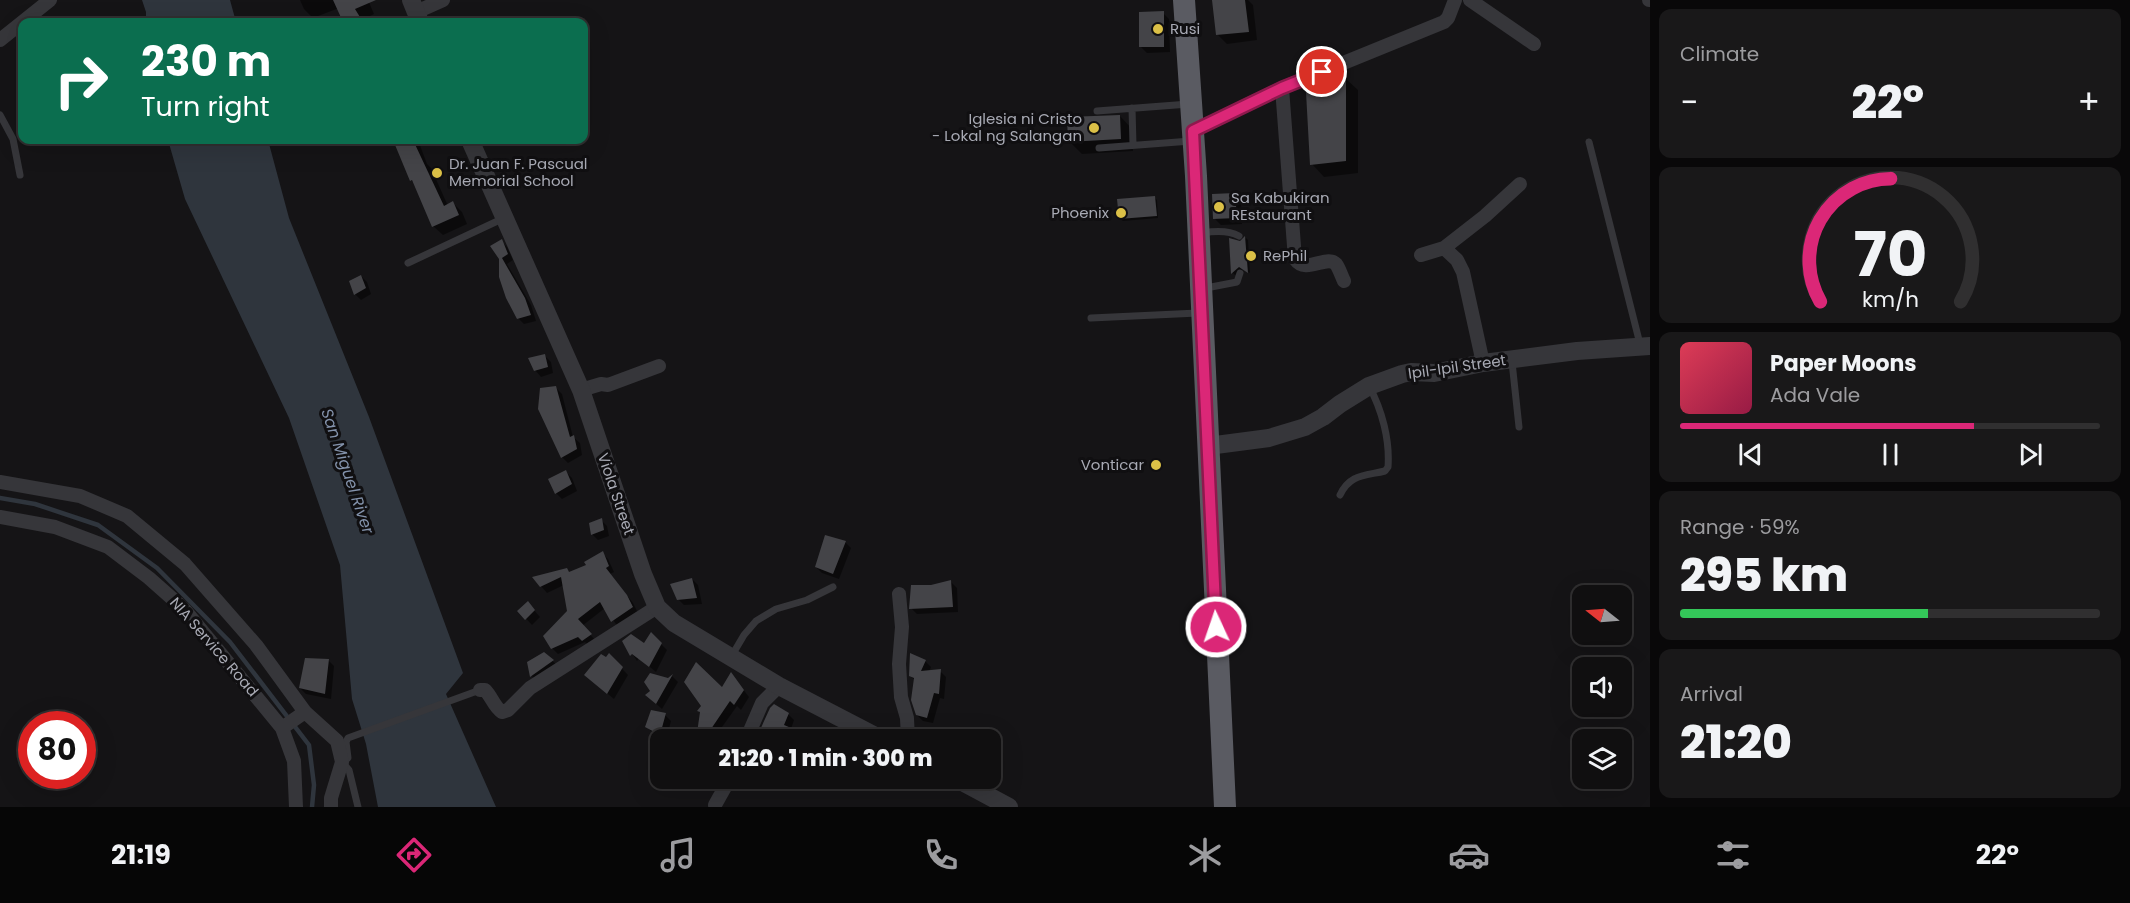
<!DOCTYPE html>
<meta charset="utf-8">
<style>
body{margin:0;font-family:Poppins,sans-serif;background:#191819;color:#f1f3f6;height:100vh;display:flex;flex-direction:column;font-size:22px;white-space:nowrap}
*{box-sizing:border-box;margin:0}
p{font-size:20px;color:#9c9c9f}
.icon{flex:none;width:33px;height:33px;fill:none;stroke:currentColor;stroke-width:2;stroke-linecap:round;stroke-linejoin:round}
.map{position:relative;flex:1;overflow:hidden}
.sheet{display:flex;flex-direction:column;gap:9px;padding:9px;background:#090809;width:480px}
.sheet>*{flex:none}
.hud{position:absolute;left:18px;top:18px;width:570px;height:126px;border-radius:12px;box-shadow:0 6px 24px #0002,0 0 0 2px #302f30;background:#0b6e4f;color:#fff;overflow:hidden}
.needle{width:39px;rotate:287deg}
.controls{position:absolute;left:1572px;top:585px;display:grid;gap:12px}
.controls a{display:grid;place-items:center;width:60px;height:60px;border-radius:12px;background:#100f10;box-shadow:0 6px 24px #0002,0 0 0 2px #302f30;font-size:30px}
.speed{position:absolute;left:18px;top:711px;display:flex;gap:12px;font-size:30px;font-weight:700;text-align:center}
.speed>*{display:grid;place-content:center;width:78px;height:78px;border-radius:50%;background:#100f10;box-shadow:0 6px 24px #0002,0 0 0 2px #302f30;line-height:1}
.speed .limit{border:9px solid #d22;background:#fff;color:#111}
.pin{position:absolute;display:grid;place-items:center;width:51px;height:51px;color:#fff;margin:-26px;border:3px solid #fff;border-radius:50%;box-shadow:0 2px 6px #0007}
.me{position:absolute;width:66px;margin:-33px;rotate:357deg;stroke-linejoin:round;filter:drop-shadow(0 0 4px #0008)}
.turn{display:flex;align-items:center;gap:21px;height:126px;padding:0 24px;font-size:27px}
.turn .icon{width:78px;height:78px;stroke-width:2.5}
.turn b{display:block;font-size:42px;line-height:51px}
.big{font-size:45px;font-weight:800;line-height:1.1}
.sheet .tile{flex:1;display:flex;flex-direction:column;justify-content:center;gap:9px;min-width:0;padding:0 21px;border-radius:12px;background:#191819}
.sheet .dial{align-items:center;gap:0}
.dial svg{height:156px;overflow:visible;fill:none;stroke:#302f30;stroke-width:7;stroke-linecap:round;text-anchor:middle}
.dial text{fill:#f1f3f6;stroke:none}
.song{display:flex;align-items:center;gap:18px}
.cover{width:72px;height:72px;border-radius:9px;background:linear-gradient(135deg,hsl(350 70% 55%),hsl(340 70% 35%))}
.played{height:6px;border-radius:3px;background:linear-gradient(90deg,#db2777 70%,#302f30 70%)}
.keys{display:flex;justify-content:space-around;direction:ltr}
.heat{display:flex;justify-content:space-between;align-items:center;font-size:33px;direction:ltr}
.charge{height:9px;border-radius:4px;background:linear-gradient(90deg,#34c759 59%,#302f30 0)}
.trip{position:absolute;left:650px;top:729px;width:351px;height:60px;border-radius:12px;background:#100f10;box-shadow:0 6px 24px #0002,0 0 0 2px #302f30;font-weight:800;line-height:60px;text-align:center}
.tabs{display:flex;height:96px;justify-content:space-around;align-items:center;background:#060606;color:#9c9c9f}
.tabs .icon{width:42px;height:42px}
.tabs .on{color:#db2777}
.tabs b{font-size:27px;color:#f1f3f6}
main{display:flex;flex:1;min-height:0}
.map>svg:first-child{display:block}
</style>
<main>
<div class="map">
<svg width="1650" height="807" viewBox="0 0 1650 807">
<rect width="100%" height="100%" fill="#151416"/>
<path fill="#2f353d" d="M142,0h88l6,22h-90v-10z
M168,140h100l21,78 80,199 94,256 -17,21 50,113h-118l-12,-63 -14,-45 -12,-134 -51,-147 -104,-219z"/>
<path fill="#0007" d="M300,0h68l6,14 -10,5 2,3h-26l4,-1 -5,-13 -26,10 -9,-9z
M1214,0h34l5,5 4,35 -30,4 -9,-9z
M1163,13l6,6 1,33 -23,1 -6,-6z
M1345,78l13,12v83l-34,4 -12,-13z
M1120,116l12,13 1,22 -51,3 -13,-13z
M395,140h23l9,24 4,4 17,38 5,-3 9,9 5,12 -24,11 -10,-9 -17,-41 -5,-5 -10,-22z
M1235,194l6,6 1,24 -21,1 -6,-6z
M1154,197l3,3 1,18 -35,3 -3,-2z
M1246,238l2,2 2,33 -7,-4 -8,6 -2,-2 -2,-33 10,3z
M501,241l6,6 6,13 -6,4 24,41 5,16 -12,3 -6,-6 -18,-42z
M361,276l6,6 4,12 -10,6 -6,-6z
M545,356l6,6 2,11 -12,4 -6,-7z
M556,388l6,6 11,43 7,6 2,12 -14,8 -6,-6 -23,-49z
M566,472l6,6 5,13 -15,8 -6,-6z
M601,520l6,6 2,10 -11,4 -6,-6z
M845,542l6,6 -12,31 -17,-6 -6,-6z
M602,553l6,6 6,13 -4,2 23,29 5,10 -20,14 -13,-19 -23,18 14,15 -7,5 -4,-4 -27,12 -6,-6 17,-36 -5,-27 -17,8 -13,-15 36,-5 18,-8z
M692,579l6,6 4,19 -18,1 -6,-6z
M951,582l6,6 1,24 -41,2 -6,-6 20,-22z
M533,609l7,8 -8,8 -13,-14z
M652,635l15,15 -11,22 -17,-14 -2,3 -13,-20 21,4z
M544,653l15,14 -22,15 -5,-6 -3,-13z
M609,655l19,20 -14,24 -22,-18z
M328,660l6,6 -3,33 -25,-5 -6,-6z
M925,661l6,6 -2,5 11,-1 6,6 -2,22 -4,-1 -7,25 -10,-2 -6,-6 -2,-35 -5,-4z
M732,675l17,22 -8,13 -4,-4 -20,28 -19,6 24,-51z
M672,676l6,6 -16,27 -9,-8z
M788,714l6,6 -3,9 -17,11z
M665,715l6,6 -5,19 -13,-7 -6,-6z
M684,778h46l-10,17 -21,-13z
M836,778h41l-1,11 -23,-2z"/>
<g fill="none" stroke-linecap="round" stroke-linejoin="round">
<path stroke="#2f353d" stroke-width="4.5" d="M0,498l35,6 63,21 59,43 73,74 79,103 5,40 -2,22"/>
</g>
<path fill="#444448" d="M333,0h43l-21,9 8,13h-20z
M1212,0h33l4,32 -33,3z
M1164,11v36h-25v-35z
M1346,76v85l-36,4 -4,-73z
M1120,115l1,24 -53,3 -1,-25z
M393,140h20l31,66 9,-5 6,14 -27,12 -20,-47 -2,1z
M1235,193l2,25 -24,1 -1,-25z
M1155,196l2,20 -38,3 -2,-20z
M1245,236l3,37 -9,-6 -8,7 -2,-36 11,3z
M502,239l6,15 -6,4 23,40 6,17 -14,4 -11,-21 -7,-21v-18l-9,-13z
M361,275l5,13 -12,7 -5,-14z
M545,354l3,13 -14,4 -6,-13z
M556,386l14,51 4,-2 3,14 -16,9 -23,-49 2,-21z
M566,470l6,14 -17,10 -7,-15z
M602,518l2,12 -13,5 -2,-12z
M825,535l21,6 -13,33 -18,-7z
M603,551l6,15 -3,2 21,27 6,12 -22,15 -11,-20 -22,17 14,15 -10,7 -4,-4 -27,12 -8,-13 24,-25 -6,-34 -21,10 -8,-10 35,-9 2,4 17,-7 -2,-3z
M692,578l5,20 -20,2 -7,-16z
M951,580l2,27 -44,2 2,-24h20z
M528,601l7,9 -10,10 -8,-9z
M651,632l11,11 -13,24 -17,-13 -2,2 -8,-15 9,-7 13,9z
M544,652l10,8 -24,17 -3,-15z
M609,653l14,14 -16,27 -23,-19 17,-21 5,3z
M910,653l16,7 -5,11 20,-2 -2,25 -5,-1 -7,25 -11,-3 -5,-15 3,-22 -5,-2z
M305,658l24,1 -4,35 -26,-6z
M696,662l26,25 9,-15 13,18 -10,15 -4,-4 -19,28 20,11h-35l4,-28 -3,-1 4,-5 -17,-24z
M650,673l18,5 5,-4 -17,30 -11,-9 5,-4 -6,-9z
M774,704l15,9 -5,12 36,15h-46l-14,-10 10,-22z
M651,710l15,3 -6,22 -15,-8z
M694,778h25l-6,12z"/>
<g fill="none" stroke-linecap="round" stroke-linejoin="round">
<path stroke="#36363a" stroke-width="7" d="M1132,108l1,37
M1097,111l92,-7
M0,115l13,24 7,36
M1589,142l51,202
M1099,148l92,-7
M1203,233c12,-2 25,-3 36,3
M408,263l96,-45
M1206,288l31,-6 3,-9
M1091,318l107,-5
M1512,362l7,65
M1340,495c10,-21 25,-19 45,-24l3,-4c2,-27 -6,-57 -19,-81
M731,657l13,-22 12,-14 20,-12 31,-9 26,-13
M358,807l-9,-37 -7,-8 6,-4 -2,-16 2,-4 132,-48"/>
<path stroke="#36363a" stroke-width="14" d="M1470,0l64,44
M1649,0h1
M416,12l27,-12
M0,40l50,-40
M1282,88l13,171c11,16 32,-5 41,5 3,4 6,13 8,17
M1193,131l89,-43 162,-66 4,-4 7,-18
M1421,255l23,-7
M1483,363l-20,-91 -6,-12 -13,-12 41,-32 35,-32
M581,390l20,-6 7,1 51,-19
M0,482l80,14 47,20 58,48 71,81 49,67 32,29 5,21 -11,36v9
M0,517l55,10 53,20 41,31 35,31 98,119 12,33 2,46
M899,594l3,33 -3,37 2,33 6,21 1,22
M480,690h5c7,7 9,17 17,22l6,-2 22,-22 127,-81
M282,728l23,-16
M746,740l16,-37 17,-17
M715,805l15,-27"/>
<path stroke="#36363a" stroke-width="18" d="M411,0l9,22
M470,140l111,250 62,184 14,33 17,16 105,63 104,54
M1208,446l61,-8 36,-11 18,-10 17,-13 29,-18 33,-12 9,-2 23,1 49,-10 94,-12 73,-5
M955,778l54,29"/>
<path stroke="#5a5b62" stroke-width="22" d="M1184,0l12,176 29,631"/>
</g>
<g fill="none" stroke-linecap="round" stroke-linejoin="round">
<defs>
<path id="route" d="M1216,627l-23,-496 89,-43 40,-16"/>
</defs>
<use href="#route" stroke="#8e194d" stroke-width="15"/>
<use href="#route" stroke="#db2777" stroke-width="10"/>
</g>
<g fill="#dbc047" stroke="#100f11" stroke-width="2">
<circle cx="1158" cy="29" r="6"/>
<circle cx="1094" cy="128" r="6"/>
<circle cx="437" cy="173" r="6"/>
<circle cx="1219" cy="207" r="6"/>
<circle cx="1121" cy="213" r="6"/>
<circle cx="1251" cy="256" r="6"/>
<circle cx="1156" cy="465" r="6"/>
</g>
<g text-anchor="middle" stroke-width="6" stroke-linejoin="round" paint-order="stroke">
<g font-size="15" fill="#a8aab4" stroke="#100f11" text-anchor="start">
<text x="1170" y="34">Rusi</text>
<text x="1082" y="124" text-anchor="end">Iglesia ni Cristo<tspan x="1082" dy="17">- Lokal ng Salangan</tspan></text>
<text x="449" y="169">Dr. Juan F. Pascual<tspan x="449" dy="17">Memorial School</tspan></text>
<text x="1231" y="203">Sa Kabukiran<tspan x="1231" dy="17">REstaurant</tspan></text>
<text x="1109" y="218" text-anchor="end">Phoenix</text>
<text x="1263" y="261">RePhil</text>
<text x="1144" y="470" text-anchor="end">Vonticar</text>
</g>
<g font-size="15" fill="#a8aab4" stroke="#100f11">
<text transform="translate(1457 367) rotate(-8)" y="5">Ipil-Ipil Street</text>
<text transform="translate(616 494) rotate(71)" y="5">Viola Street</text>
<text transform="translate(214 647) rotate(49)" y="5">NIA Service Road</text>
</g>
<g font-size="16" font-style="italic" fill="#8392ab" stroke="#100f11">
<text transform="translate(348 471) rotate(71)" y="6">San Miguel River</text>
</g>
</g>
</svg>
<div class="controls">
<a><svg class="needle" viewBox="-14 -14 28 28"><path d="M0-13l5 13h-10z" fill="#e53935"/><path d="M0 13l5-13h-10z" fill="#9c9c9f"/></svg></a>
<a><svg class="icon" aria-label="sound" viewBox="0 0 24 24"><path d="M4 9h4l5-4v14l-5-4H4zM17 9q2 3 0 6"/></svg></a>
<a><svg class="icon" aria-label="layers" viewBox="0 0 24 24"><path d="M12 4l9 5-9 5-9-5zM3 14l9 5 9-5"/></svg></a>
</div>
<div class="speed"><div class="limit">80</div></div>
<div class="pin" style="left:1322px;top:72px;background:#d93025"><svg class="icon" aria-label="arrive" viewBox="0 0 24 24"><path d="M6 21V4h12l-3 4 3 4H6"/></svg></div>
<svg class="me" style="left:1216px;top:627px" viewBox="-20 -20 40 40"><circle r="17" fill="#db2777" stroke="#fff" stroke-width="3"/><path d="M0-11L8 9 0 5-8 9z" fill="#fff"/></svg>
<div class="trip">21:20 · 1 min · 300 m</div>
<div class="hud">
<div class="turn"><svg class="icon" aria-label="right" viewBox="0 0 24 24"><path d="M7 20v-9h11M14 6l5 5-5 5"/></svg><div><b>230 m</b>Turn right</div></div>
</div>
</div>
<section class="sheet">
<div class="tile"><p>Climate</p>
<div class="heat"><a>−</a><b class="big">22°</b><a>+</a></div>
</div>
<div class="tile dial"><svg viewBox="0 0 100 80">
<path d="M14 69A42 42 0 1 1 86 69"/>
<path d="M14 69A42 42 0 0 1 50 6" stroke="#db2777"/>
<text x="50" y="56" font-size="32" font-weight="700">70</text>
<text x="50" y="72" font-size="11">km/h</text>
</svg></div>
<div class="tile">
<div class="song"><i class="cover"></i><div><b>Paper Moons</b><p>Ada Vale</p></div></div>
<div class="played"></div>
<div class="keys"><svg class="icon" aria-label="previous" viewBox="0 0 24 24"><path d="M18 5L8 12l10 7zM5 5v14"/></svg><svg class="icon" aria-label="pause" viewBox="0 0 24 24"><path d="M8 5v14M16 5v14"/></svg><svg class="icon" aria-label="next" viewBox="0 0 24 24"><path d="M6 5l10 7-10 7zM19 5v14"/></svg></div>
</div>
<div class="tile"><p>Range · 59%</p><b class="big">295 km</b><div class="charge"></div></div>
<div class="tile"><p>Arrival</p><b class="big">21:20</b></div>
</section>
</main>
<nav class="tabs">
<b>21:19</b>
<svg class="icon on" aria-label="directions" viewBox="0 0 24 24"><path d="M12 3l9 9-9 9-9-9zM9 14v-3h6M13 9l2 2-2 2"/></svg>
<svg class="icon" aria-label="music" viewBox="0 0 24 24"><path d="M9 18V5l10-2v13"/><circle cx="6" cy="18" r="3"/><circle cx="16" cy="16" r="3"/></svg>
<svg class="icon" aria-label="phone" viewBox="0 0 24 24"><path d="M5 4h4l2 5-3 2q2 4 5 5l2-3 5 2v4C11 20 4 13 5 4z"/></svg>
<svg class="icon" aria-label="climate" viewBox="0 0 24 24"><path d="M12 3v18M4 7l16 10M4 17L20 7"/></svg>
<svg class="icon" aria-label="car" viewBox="0 0 24 24"><path d="M5 17H2v-5l4-1 3-4h7l3 4 3 1v5h-3M9 17h6M6 11h13"/><circle cx="7" cy="17" r="2"/><circle cx="17" cy="17" r="2"/></svg>
<svg class="icon" aria-label="filters" viewBox="0 0 24 24"><path d="M4 7h16M4 17h16"/><circle cx="9" cy="7" r="2"/><circle cx="15" cy="17" r="2"/></svg>
<b>22°</b>
</nav>
